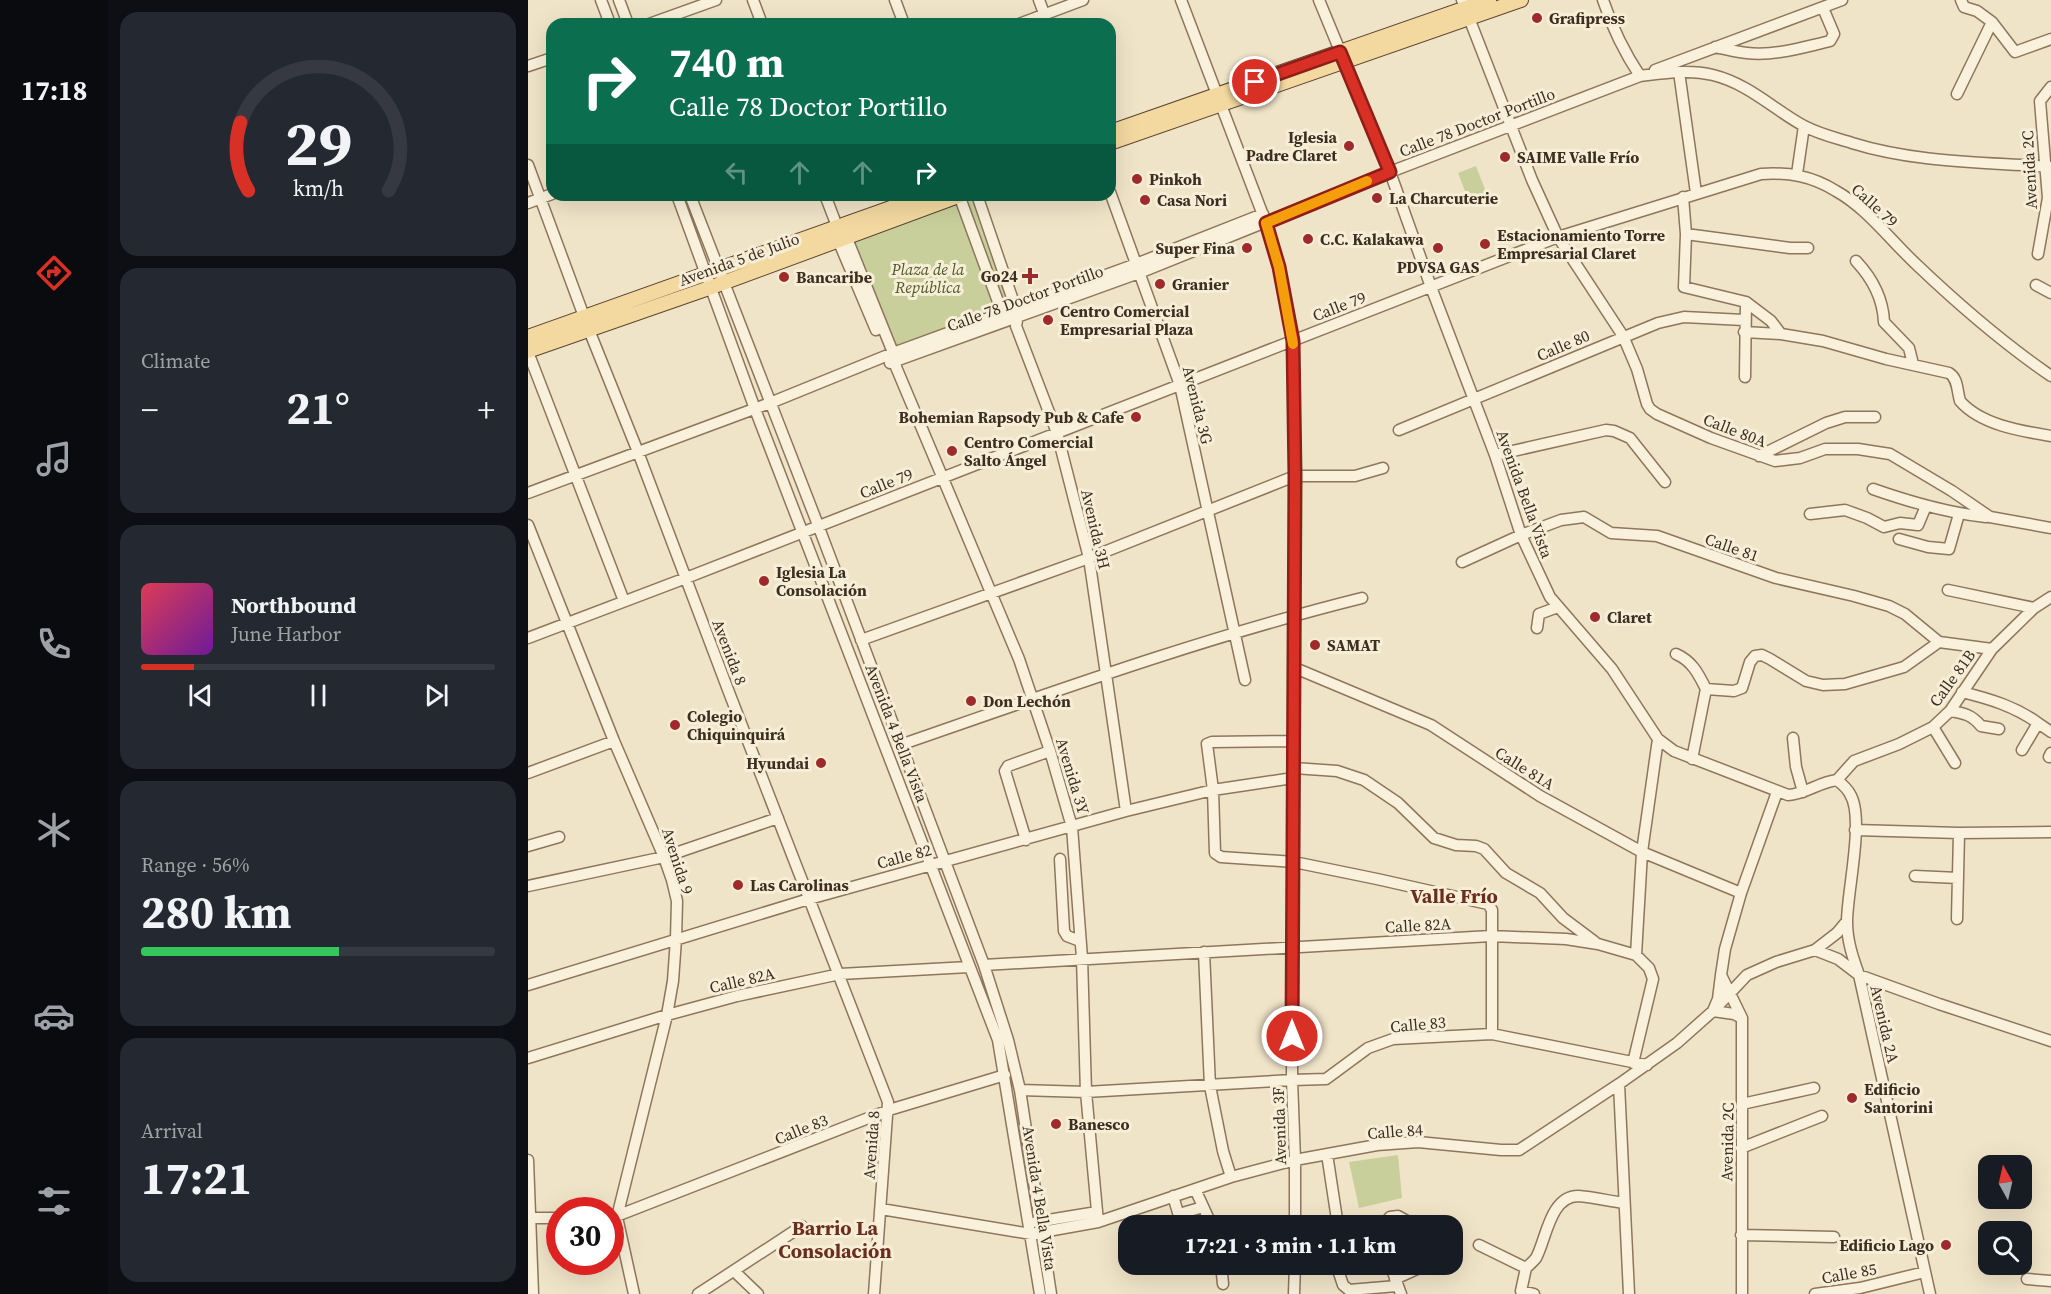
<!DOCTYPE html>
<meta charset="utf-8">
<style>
body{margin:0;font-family:"Source Serif 4",serif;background:#242831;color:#f1f3f6;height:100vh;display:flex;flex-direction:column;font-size:22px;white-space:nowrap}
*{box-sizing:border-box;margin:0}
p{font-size:20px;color:#9ea1a6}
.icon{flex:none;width:33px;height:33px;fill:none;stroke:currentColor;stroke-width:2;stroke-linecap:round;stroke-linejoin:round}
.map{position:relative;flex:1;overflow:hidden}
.panel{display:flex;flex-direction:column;gap:12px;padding:12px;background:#0d0f14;width:420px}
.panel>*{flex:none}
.guide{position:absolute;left:18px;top:18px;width:570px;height:183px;border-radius:18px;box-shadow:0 6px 24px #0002;background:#0b6e4f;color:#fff;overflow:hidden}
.needle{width:39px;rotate:352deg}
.controls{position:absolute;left:1450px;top:1155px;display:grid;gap:12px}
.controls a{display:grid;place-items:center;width:54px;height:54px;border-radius:12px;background:#171b24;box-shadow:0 6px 24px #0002;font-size:30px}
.speed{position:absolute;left:18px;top:1197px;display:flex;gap:12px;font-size:30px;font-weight:700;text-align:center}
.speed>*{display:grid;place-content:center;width:78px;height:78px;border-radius:50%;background:#171b24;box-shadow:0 6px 24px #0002;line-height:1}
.speed .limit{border:9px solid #d22;background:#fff;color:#111}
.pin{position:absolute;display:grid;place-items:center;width:51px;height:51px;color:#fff;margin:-26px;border:3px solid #fff;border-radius:50%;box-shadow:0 2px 6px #0007}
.me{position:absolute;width:66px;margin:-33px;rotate:0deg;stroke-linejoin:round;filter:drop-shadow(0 0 4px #0008)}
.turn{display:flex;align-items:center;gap:21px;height:126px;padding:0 24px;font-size:27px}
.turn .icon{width:78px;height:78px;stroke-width:2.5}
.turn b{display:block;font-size:42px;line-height:51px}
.lanes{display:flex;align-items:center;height:57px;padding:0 24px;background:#0003;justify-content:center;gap:30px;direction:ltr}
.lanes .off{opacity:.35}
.big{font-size:45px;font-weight:700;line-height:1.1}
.panel .card{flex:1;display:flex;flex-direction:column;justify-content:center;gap:9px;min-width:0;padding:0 21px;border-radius:18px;background:#242831}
.panel .dial{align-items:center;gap:0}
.dial svg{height:156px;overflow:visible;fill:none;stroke:#363941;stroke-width:7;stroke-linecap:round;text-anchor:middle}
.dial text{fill:#f1f3f6;stroke:none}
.song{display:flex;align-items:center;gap:18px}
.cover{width:72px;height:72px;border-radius:9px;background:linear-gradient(135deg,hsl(350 70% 55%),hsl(280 70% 35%))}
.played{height:6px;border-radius:3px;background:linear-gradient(90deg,#d93025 15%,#363941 15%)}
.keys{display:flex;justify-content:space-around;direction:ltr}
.heat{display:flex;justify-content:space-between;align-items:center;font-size:33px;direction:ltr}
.charge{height:9px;border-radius:4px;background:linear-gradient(90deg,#34c759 56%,#363941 0)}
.trip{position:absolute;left:590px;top:1215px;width:345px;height:60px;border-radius:18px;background:#171b24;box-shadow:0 6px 24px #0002;font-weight:700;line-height:60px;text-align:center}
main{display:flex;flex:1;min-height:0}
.tab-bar{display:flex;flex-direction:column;width:108px;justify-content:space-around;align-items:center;background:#090b0e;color:#9ea1a6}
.tab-bar .icon{width:42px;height:42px}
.tab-bar .selected{color:#d93025}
.tab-bar b{font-size:27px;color:#f1f3f6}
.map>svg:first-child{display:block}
</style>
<main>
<nav class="tab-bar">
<b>17:18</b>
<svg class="icon selected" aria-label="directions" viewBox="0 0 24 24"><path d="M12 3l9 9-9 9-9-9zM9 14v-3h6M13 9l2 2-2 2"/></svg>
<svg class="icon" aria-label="music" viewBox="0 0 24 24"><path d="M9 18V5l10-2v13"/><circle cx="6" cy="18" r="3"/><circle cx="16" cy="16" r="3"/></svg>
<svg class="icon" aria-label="phone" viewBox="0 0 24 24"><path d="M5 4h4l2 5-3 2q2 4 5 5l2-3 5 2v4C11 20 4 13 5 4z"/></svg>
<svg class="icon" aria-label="climate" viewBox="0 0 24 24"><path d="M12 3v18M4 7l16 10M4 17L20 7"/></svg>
<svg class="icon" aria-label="car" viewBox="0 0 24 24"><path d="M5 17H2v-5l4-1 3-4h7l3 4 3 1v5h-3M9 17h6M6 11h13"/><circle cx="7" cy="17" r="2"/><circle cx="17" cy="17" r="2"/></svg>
<svg class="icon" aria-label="filters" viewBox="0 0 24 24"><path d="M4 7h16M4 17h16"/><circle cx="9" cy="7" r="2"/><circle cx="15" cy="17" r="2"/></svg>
</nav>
<section class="panel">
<div class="card dial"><svg viewBox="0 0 100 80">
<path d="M14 69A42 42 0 1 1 86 69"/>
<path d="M14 69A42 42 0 0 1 10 34" stroke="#d93025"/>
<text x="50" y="56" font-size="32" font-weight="700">29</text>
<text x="50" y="72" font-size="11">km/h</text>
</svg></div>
<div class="card"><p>Climate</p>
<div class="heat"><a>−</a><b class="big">21°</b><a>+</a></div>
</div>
<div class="card">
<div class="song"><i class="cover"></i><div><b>Northbound</b><p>June Harbor</p></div></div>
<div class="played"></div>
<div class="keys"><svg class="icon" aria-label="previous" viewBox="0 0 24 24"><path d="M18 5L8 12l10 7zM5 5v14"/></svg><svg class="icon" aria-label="pause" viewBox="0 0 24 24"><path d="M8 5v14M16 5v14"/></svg><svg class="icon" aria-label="next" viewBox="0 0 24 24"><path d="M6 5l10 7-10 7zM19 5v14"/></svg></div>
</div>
<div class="card"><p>Range · 56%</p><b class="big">280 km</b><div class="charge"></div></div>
<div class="card"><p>Arrival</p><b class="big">17:21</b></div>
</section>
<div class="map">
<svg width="1523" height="1294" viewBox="0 0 1523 1294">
<rect width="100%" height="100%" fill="#f0e4c8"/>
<path fill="#c9cf9b" d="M948,166l12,31 -18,7 -12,-31z
M450,195l40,115 -127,47 -49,-113z
M870,1155l4,43 -43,10 -10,-46z"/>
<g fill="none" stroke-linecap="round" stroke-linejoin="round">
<defs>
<path id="minor" d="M73,0l9,24
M91,0l9,24
M225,0l9,24
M367,0l9,24
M511,0l9,24
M653,0l85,223 13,44 14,74 2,135 -3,604 3,80v66
M791,0l71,172 41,115 64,168 26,80 29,62 62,72 46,70 16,12 114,44c18,-1 31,-13 49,-15
M934,0l70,180 26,57 65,99 14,33 10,35 3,5 7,5 54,24 64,23 25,-3 25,-9h33l32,5 62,37 38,26 61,11
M1075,0c9,27 21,52 37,76
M1433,0l3,7 13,4 15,11
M121,24l67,-24
M491,24l64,-24
M1187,47c11,2 21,5 32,6 27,3 53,-5 79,-11l4,-1 4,-7 -11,-26
M0,66l24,-8
M1127,70l187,-70
M1151,72l17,121
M1429,94l35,-72 23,30 36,-13
M0,165l61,165 49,122 92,243 158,407 -14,192
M1269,174l7,-48
M582,192l70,193 65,295
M149,195l78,214 243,631 42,254
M162,195l128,330 166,440 24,75 12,50 31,204
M297,195l10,26 -1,8 4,11 38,90
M431,195l45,123
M449,195l41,120 -2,11 41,107 32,125 37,253
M1155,197l3,37 -2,53 62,15 -1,75
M0,203l24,-9
M316,231l52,129v7l123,292 31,92 22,76 10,131 4,134 12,130
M1158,234l104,14h18
M1510,254l10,-56 -8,-97 11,-14
M1328,261c16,17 27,37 28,61l25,26 4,16
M1508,285l15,8
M1218,302l25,19 10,13
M1216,332l37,2 42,7 63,18 63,14c9,5 8,18 11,28 21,24 61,30 91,35
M0,352l96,249
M362,363l249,-90 251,-101 250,-96c25,-3 49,-7 73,-1 36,9 60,34 91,51 15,8 32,12 48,17 64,20 133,19 199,24
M871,430l259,-107 26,-6 60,3
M967,455l111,-25 8,1 16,7 35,44
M1231,456l67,-33 19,-6h30
M1345,489c37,13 74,24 113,28
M0,493l242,-90 123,-50 243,-89 127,-50
M1282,514l35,-4 22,8 17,9 16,-4 18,2 8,-19
M0,525l86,216 50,116 8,23 5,21 -1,38 -3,42 -6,34 -50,202 17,77
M1371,539l29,8 21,2 10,-35
M934,562l59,-27 40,-15 23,-3 27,16 46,3 119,42 78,18 35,10 16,8 34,28 53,7
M1420,590l86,18
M1009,628l2,-14 19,-7
M0,638l158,-60 872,-341 203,-63c28,-2 51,2 75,17 32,18 54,49 81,74 42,40 86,78 134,111
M333,640l228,-82 206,-82h60l28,-8
M1148,654c16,7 22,19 30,35
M767,668l136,57 109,71 102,56 99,41
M1434,692c28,7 52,14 76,31l-16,27
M1422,711c14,2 22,4 31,15l18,3
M1510,723l13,9
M1405,727l22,36
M1265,738l3,29 7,25
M766,741l-82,1 -5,2 6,46 2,63 6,4 73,5 83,17 111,25 4,6v124
M372,745c153,-53 305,-108 462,-147
M1521,757l2,-4
M1164,759l14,-70 28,2 8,-3 8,-26 5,-6 7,-1 8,4 36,22 17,4 22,-1 59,-17 35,-25
M766,768l43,3 27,9 34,23 36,35 22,7 20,1 8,3 22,24 34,20 23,25 32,24
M0,773l86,-32
M1309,780c5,4 10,8 13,14 15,24 -3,97 -3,128 0,19 6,36 12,53l71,319
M1309,780l17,-19 45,-17 34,-17 17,-16 42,-62 42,-41 17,-11
M1327,830l104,3 92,-1
M498,840l-21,-69 3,-5 42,-15
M0,846l31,-9
M532,859l4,72 3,5 13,5
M1387,876l43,2
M0,886l136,-29 114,-39
M1429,919l2,-86
M1287,950l23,9 21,16 80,29 112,37
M676,952l6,134 13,65 8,26
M456,965l507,-29 75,3 32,5 38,11 6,-103 16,-113
M1193,975l-3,24 -5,12 21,3 8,4
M0,985l281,-86 317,-88 87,-21 80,-12
M0,1058l139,-43 70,-19 103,-22 129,-7
M1105,1063l20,-84 -4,-11 -13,-13
M1091,1084l10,210
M492,1090l66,2 206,-12 34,-1 42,-31 25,-9 99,-5 155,31
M1214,1104l72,-16
M1213,1148l81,-32
M799,1154l11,72
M0,1160l5,134
M667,1189l17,37
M645,1196l9,30
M353,1209l150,25 67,-12 133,-45 64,-17 82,-15 41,-3 83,8h18l100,-66 58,-41 36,-32 34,-36 29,-13 39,-12 22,-17 10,-12
M651,1214l24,-7
M86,1217l275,-107 116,-35
M0,1218h32
M508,1222l61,-10
M854,1226l8,-9 8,-1 9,5
M1213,1235l93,2
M951,1245l47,23
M693,1264l2,20
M862,1264l11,30
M810,1270l5,15 6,5 48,-4
M206,1271l24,23
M867,1279l33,-15
M1499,1279l24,2
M170,1294l104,-68
M766,1294l1,-30
M1006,1294l-13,-3 5,-23c3,-3 7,-6 10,-10 10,-18 14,-62 42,-62 15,1 31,5 46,7
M1214,1294v-276l-21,-43 4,-26 16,-56 36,-101
M1287,1294l45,-6 65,-16"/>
<path id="major" d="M582,132l379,-132
M582,143l411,-143
M0,337l399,-142
M0,351l184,-64 249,-92"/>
</defs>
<use href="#minor" stroke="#8d765c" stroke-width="13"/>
<use href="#major" stroke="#5b4430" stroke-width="16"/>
<use href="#minor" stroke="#faf1dc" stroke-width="10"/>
<use href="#major" stroke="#f3d9a0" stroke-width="14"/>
</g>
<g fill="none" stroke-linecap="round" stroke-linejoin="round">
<defs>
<path id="route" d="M727,82l85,-30 50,120 -124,51 13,44 14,74 2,135 -3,560"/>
</defs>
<use href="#route" stroke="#8d1f18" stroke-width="15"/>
<use href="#route" stroke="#d93025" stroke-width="10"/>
<path stroke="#f59e0b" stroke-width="10" d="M765,344l-14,-77 -13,-44 101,-42"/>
</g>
<g fill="#9e2a2b" stroke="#f7eed8" stroke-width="2">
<circle cx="1009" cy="18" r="6"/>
<circle cx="821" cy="146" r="6"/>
<circle cx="977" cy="157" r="6"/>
<circle cx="609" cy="179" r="6"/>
<circle cx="849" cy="198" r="6"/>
<circle cx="617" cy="200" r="6"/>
<circle cx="780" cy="239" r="6"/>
<circle cx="957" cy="244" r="6"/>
<circle cx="719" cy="248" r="6"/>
<circle cx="910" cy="248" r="6"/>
<path d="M499 267h6v6h6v6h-6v6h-6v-6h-6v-6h6z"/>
<circle cx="256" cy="277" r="6"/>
<circle cx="632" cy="284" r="6"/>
<circle cx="520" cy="320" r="6"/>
<circle cx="608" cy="417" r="6"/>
<circle cx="424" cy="451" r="6"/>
<circle cx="236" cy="581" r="6"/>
<circle cx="1067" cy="617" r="6"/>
<circle cx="787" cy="645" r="6"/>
<circle cx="443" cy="701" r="6"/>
<circle cx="147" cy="725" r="6"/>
<circle cx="293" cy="763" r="6"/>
<circle cx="210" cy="885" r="6"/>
<circle cx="1324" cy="1098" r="6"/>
<circle cx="528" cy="1124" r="6"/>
<circle cx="1418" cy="1245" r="6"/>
</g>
<g text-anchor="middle" stroke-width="6" stroke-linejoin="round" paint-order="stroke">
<g font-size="16" font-weight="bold" fill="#3d2e20" stroke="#f7eed8" text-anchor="start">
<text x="1021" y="24">Grafipress</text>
<text x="809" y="143" text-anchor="end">Iglesia<tspan x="809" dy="18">Padre Claret</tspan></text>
<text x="989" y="163">SAIME Valle Frío</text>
<text x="621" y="185">Pinkoh</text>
<text x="861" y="204">La Charcuterie</text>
<text x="629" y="206">Casa Nori</text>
<text x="969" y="241">Estacionamiento Torre<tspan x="969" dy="18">Empresarial Claret</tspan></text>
<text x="792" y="245">C.C. Kalakawa</text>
<text x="707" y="254" text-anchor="end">Super Fina</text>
<text x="910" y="273" text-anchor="middle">PDVSA GAS</text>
<text x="490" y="282" text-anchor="end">Go24</text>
<text x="268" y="283">Bancaribe</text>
<text x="644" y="290">Granier</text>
<text x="532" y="317">Centro Comercial<tspan x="532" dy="18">Empresarial Plaza</tspan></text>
<text x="596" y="423" text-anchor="end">Bohemian Rapsody Pub &amp; Cafe</text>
<text x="436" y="448">Centro Comercial<tspan x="436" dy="18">Salto Ángel</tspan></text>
<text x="248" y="578">Iglesia La<tspan x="248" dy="18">Consolación</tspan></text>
<text x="1079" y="623">Claret</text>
<text x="799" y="651">SAMAT</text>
<text x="455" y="707">Don Lechón</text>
<text x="159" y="722">Colegio<tspan x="159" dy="18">Chiquinquirá</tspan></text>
<text x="281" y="769" text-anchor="end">Hyundai</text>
<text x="222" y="891">Las Carolinas</text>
<text x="1336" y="1095">Edificio<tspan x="1336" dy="18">Santorini</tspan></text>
<text x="540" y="1130">Banesco</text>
<text x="1406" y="1251" text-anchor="end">Edificio Lago</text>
</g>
<g font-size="16" fill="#3d2e20" stroke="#f7eed8">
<text transform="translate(949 122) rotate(-21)" y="6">Calle 78 Doctor Portillo</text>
<text transform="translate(1501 170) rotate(-93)" y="6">Avenida 2C</text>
<text transform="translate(1347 205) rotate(42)" y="6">Calle 79</text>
<text transform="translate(211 259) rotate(-20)" y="6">Avenida 5 de Julio</text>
<text transform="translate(497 298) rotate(-20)" y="6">Calle 78 Doctor Portillo</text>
<text transform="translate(811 306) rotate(-21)" y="6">Calle 79</text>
<text transform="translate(1035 345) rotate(-23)" y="6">Calle 80</text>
<text transform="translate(670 405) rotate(76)" y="6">Avenida 3G</text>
<text transform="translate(1207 430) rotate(21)" y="6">Calle 80A</text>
<text transform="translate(358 483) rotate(-22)" y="6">Calle 79</text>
<text transform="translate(997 494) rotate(70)" y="6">Avenida Bella Vista</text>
<text transform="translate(568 529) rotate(77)" y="6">Avenida 3H</text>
<text transform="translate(1204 547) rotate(19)" y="6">Calle 81</text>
<text transform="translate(202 652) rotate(69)" y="6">Avenida 8</text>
<text transform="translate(1424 678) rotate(-54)" y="6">Calle 81B</text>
<text transform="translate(369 733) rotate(69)" y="6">Avenida 4 Bella Vista</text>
<text transform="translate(997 768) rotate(32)" y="6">Calle 81A</text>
<text transform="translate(545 776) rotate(73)" y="6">Avenida 3Y</text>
<text transform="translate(376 856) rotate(-15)" y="6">Calle 82</text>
<text transform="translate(150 861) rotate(72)" y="6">Avenida 9</text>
<text transform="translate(890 925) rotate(-3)" y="6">Calle 82A</text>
<text transform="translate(214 980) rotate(-13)" y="6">Calle 82A</text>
<text transform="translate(890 1024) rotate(-5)" y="6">Calle 83</text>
<text transform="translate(1357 1024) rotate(77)" y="6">Avenida 2A</text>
<text transform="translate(751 1126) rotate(-92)" y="6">Avenida 3F</text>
<text transform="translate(273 1129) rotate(-22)" y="6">Calle 83</text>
<text transform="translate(867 1131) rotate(-4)" y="6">Calle 84</text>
<text transform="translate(1199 1142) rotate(-89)" y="6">Avenida 2C</text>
<text transform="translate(343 1145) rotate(-86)" y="6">Avenida 8</text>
<text transform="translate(512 1198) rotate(81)" y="6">Avenida 4 Bella Vista</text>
<text transform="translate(1321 1273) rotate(-10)" y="6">Calle 85</text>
</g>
<g font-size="16" font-style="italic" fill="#4d5a26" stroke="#f7eed8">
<text x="400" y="275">Plaza de la<tspan x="400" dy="18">República</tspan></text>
</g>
<g font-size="20" font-weight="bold" fill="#6b2e1e" stroke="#f7eed8">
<text x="926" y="903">Valle Frío</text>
<text x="307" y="1235">Barrio La<tspan x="307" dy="23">Consolación</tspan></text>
</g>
</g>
</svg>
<div class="controls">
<a><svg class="needle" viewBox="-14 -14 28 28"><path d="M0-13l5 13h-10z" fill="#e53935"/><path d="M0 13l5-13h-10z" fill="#9ea1a6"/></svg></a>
<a><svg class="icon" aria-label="search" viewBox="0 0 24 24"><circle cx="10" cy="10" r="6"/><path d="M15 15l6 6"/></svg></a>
</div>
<div class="speed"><div class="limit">30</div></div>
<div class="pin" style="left:727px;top:82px;background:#d93025"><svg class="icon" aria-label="arrive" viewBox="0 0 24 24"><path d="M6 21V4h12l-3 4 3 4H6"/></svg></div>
<svg class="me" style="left:764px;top:1036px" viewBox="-20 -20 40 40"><circle r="17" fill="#d93025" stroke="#fff" stroke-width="3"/><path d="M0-11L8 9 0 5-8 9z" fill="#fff"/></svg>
<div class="trip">17:21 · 3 min · 1.1 km</div>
<div class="guide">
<div class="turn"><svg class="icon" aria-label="right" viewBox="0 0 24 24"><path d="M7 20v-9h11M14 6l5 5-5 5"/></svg><div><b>740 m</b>Calle 78 Doctor Portillo</div></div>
<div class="lanes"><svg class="icon off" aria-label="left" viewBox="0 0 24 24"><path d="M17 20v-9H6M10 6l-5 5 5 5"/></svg><svg class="icon off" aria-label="ahead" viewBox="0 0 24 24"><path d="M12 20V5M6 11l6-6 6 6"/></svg><svg class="icon off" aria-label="ahead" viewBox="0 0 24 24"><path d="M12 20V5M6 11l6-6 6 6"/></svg><svg class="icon" aria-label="right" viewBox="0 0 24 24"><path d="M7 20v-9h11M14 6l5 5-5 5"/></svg></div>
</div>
</div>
</main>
